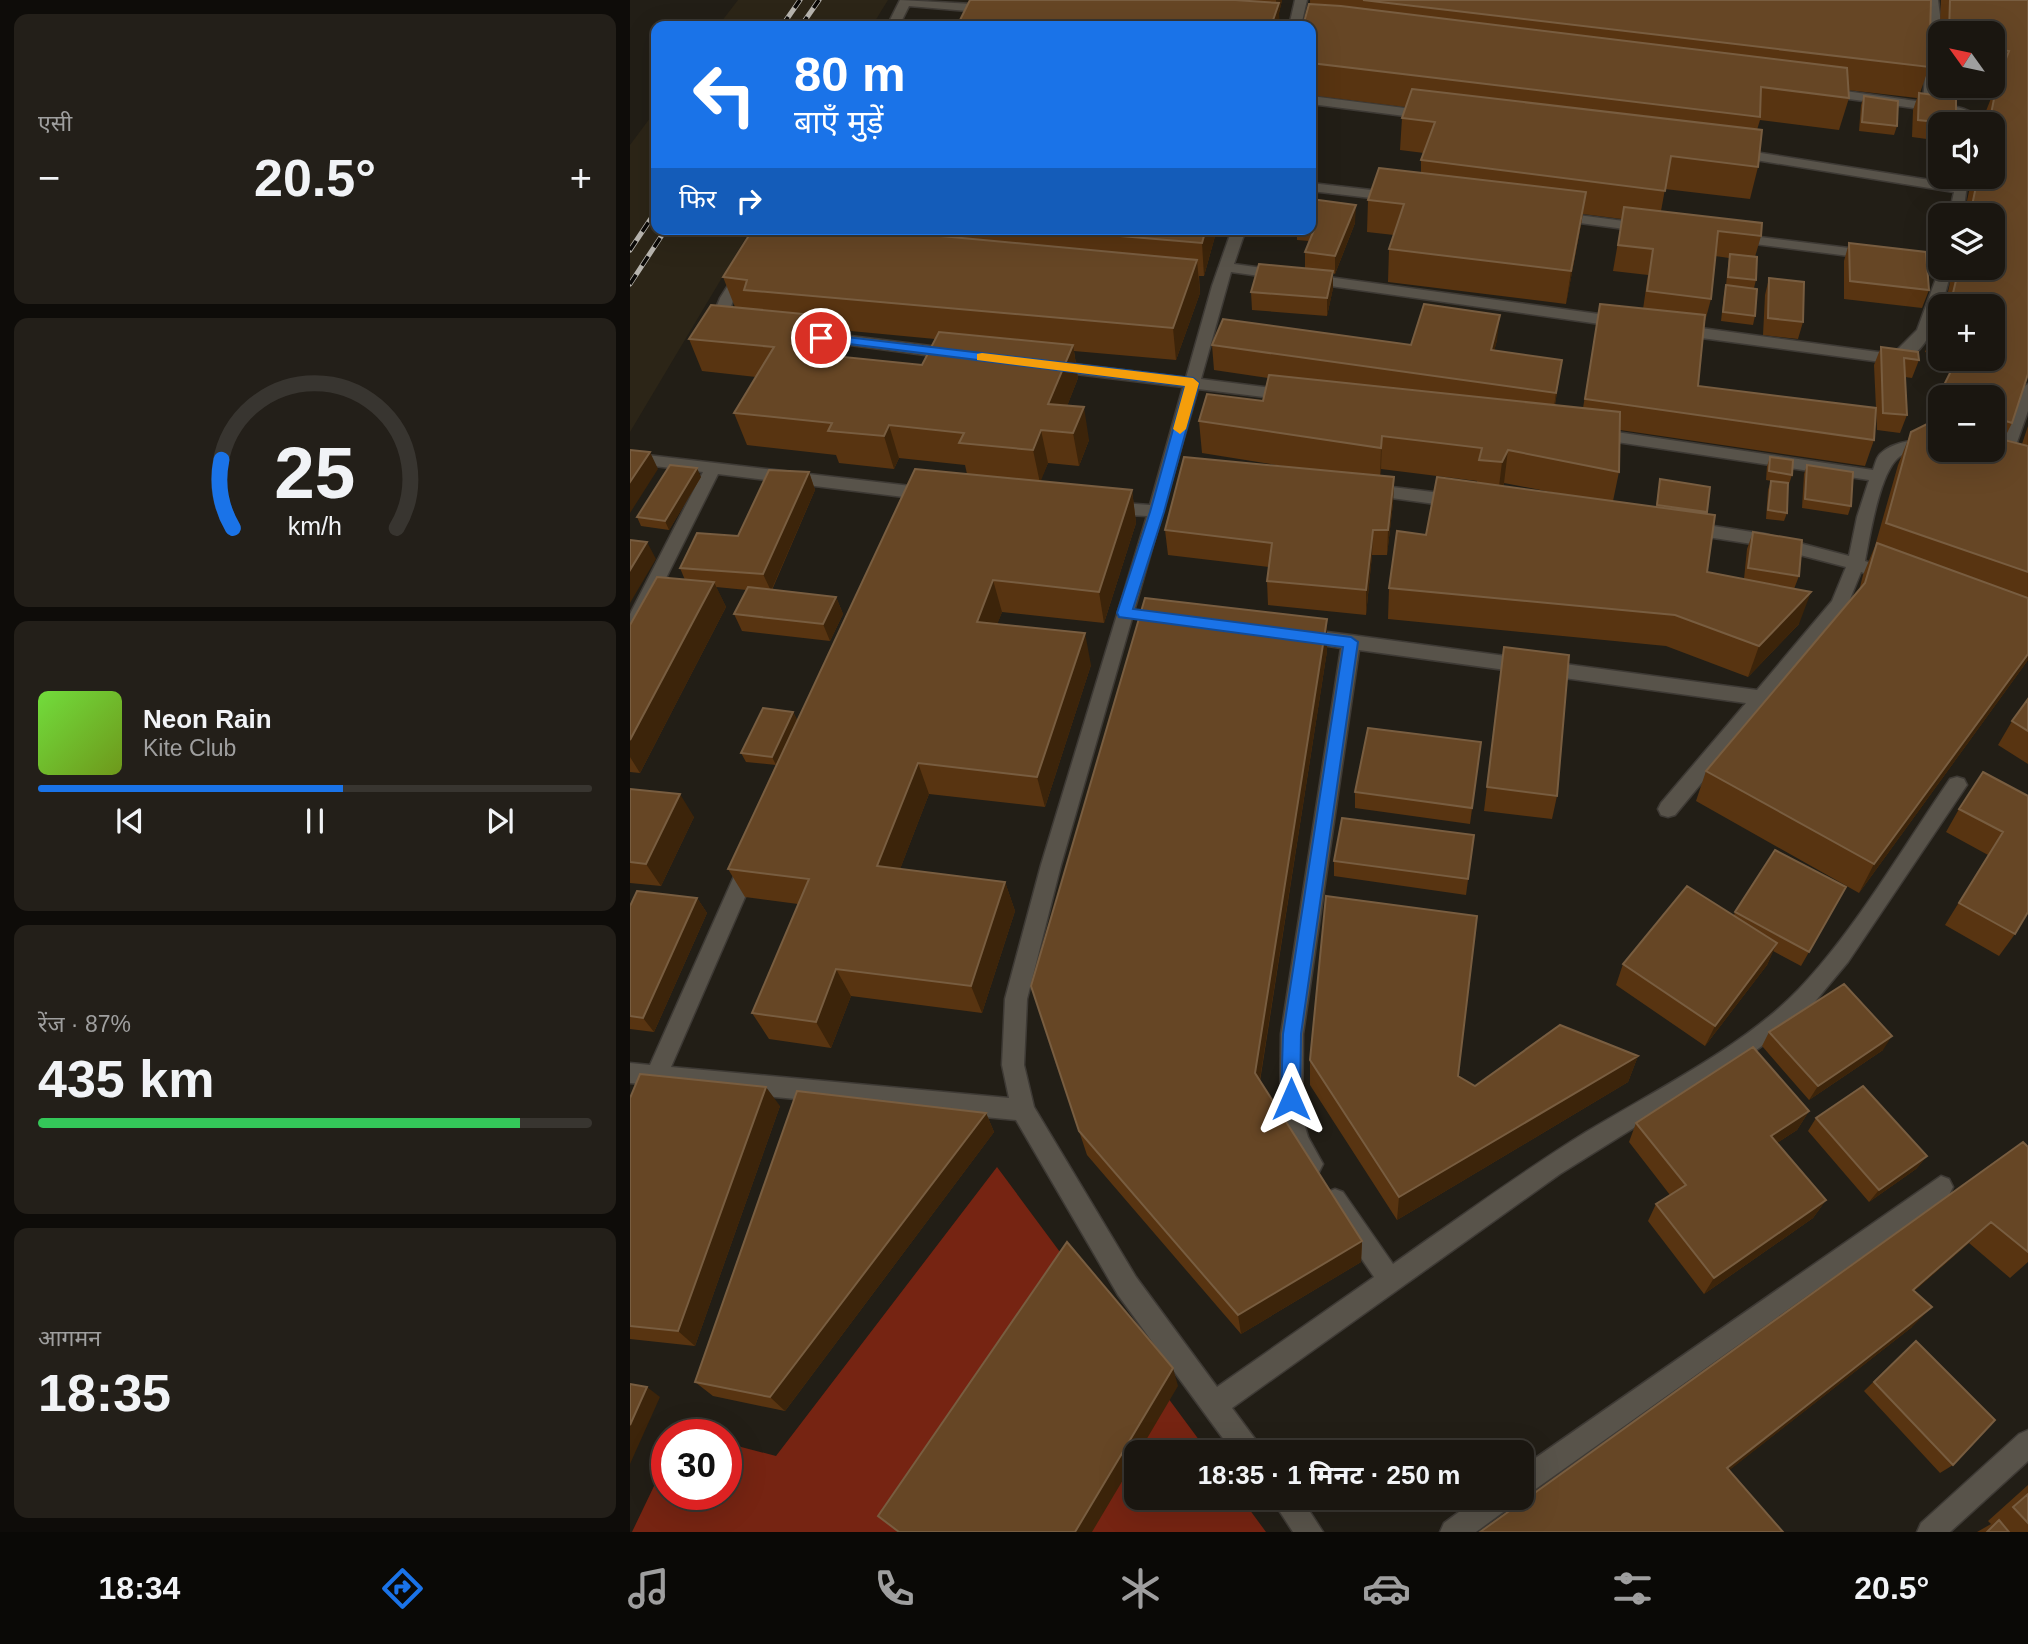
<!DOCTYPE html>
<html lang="hi">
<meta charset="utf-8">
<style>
body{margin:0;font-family:Arial,"Noto Sans Devanagari",sans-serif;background:#231f19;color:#f1f3f6;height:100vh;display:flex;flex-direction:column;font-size:26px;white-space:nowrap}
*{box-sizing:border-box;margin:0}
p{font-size:23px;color:#9f9f9f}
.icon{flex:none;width:38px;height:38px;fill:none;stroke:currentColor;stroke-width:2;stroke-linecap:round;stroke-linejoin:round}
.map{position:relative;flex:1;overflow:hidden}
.side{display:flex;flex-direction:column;gap:14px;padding:14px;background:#0e0c09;width:630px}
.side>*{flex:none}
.guide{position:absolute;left:21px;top:21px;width:665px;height:214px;border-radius:14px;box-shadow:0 7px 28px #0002,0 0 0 2px #383530;background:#1a73e8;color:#fff;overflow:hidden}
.needle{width:46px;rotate:303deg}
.tools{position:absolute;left:1298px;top:21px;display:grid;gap:14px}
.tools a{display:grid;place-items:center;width:77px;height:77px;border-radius:14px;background:#1a1610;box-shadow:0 7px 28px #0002,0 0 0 2px #383530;font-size:35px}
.speed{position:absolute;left:21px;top:1419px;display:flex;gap:14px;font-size:35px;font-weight:700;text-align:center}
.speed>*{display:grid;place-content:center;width:91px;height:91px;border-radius:50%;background:#1a1610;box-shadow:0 7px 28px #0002,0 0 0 2px #383530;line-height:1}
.speed .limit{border:10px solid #d22;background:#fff;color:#111}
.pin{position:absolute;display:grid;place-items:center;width:60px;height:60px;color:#fff;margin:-30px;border:4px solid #fff;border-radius:50%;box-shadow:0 2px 7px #0007}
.me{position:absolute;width:77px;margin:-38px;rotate:0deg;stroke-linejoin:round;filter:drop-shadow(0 0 5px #0008)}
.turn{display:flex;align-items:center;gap:24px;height:147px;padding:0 28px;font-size:32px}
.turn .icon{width:91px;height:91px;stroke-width:2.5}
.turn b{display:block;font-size:49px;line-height:60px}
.then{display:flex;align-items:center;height:66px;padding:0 28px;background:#0003;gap:14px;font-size:26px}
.big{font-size:52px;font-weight:700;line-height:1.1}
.side .widget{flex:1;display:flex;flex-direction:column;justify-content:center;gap:10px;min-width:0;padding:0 24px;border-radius:14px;background:#231f19}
.side .dial{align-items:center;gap:0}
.dial svg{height:182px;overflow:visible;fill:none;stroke:#383530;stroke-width:7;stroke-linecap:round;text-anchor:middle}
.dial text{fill:#f1f3f6;stroke:none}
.song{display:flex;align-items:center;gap:21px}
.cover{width:84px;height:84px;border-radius:10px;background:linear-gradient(135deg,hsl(100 70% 55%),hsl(80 70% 35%))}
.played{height:7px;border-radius:4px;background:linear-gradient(90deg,#1a73e8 55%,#383530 55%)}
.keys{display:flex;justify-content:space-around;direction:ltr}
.heat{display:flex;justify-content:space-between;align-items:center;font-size:38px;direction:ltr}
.charge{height:10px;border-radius:5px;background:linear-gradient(90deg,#34c759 87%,#383530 0)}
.trip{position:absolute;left:494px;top:1440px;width:410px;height:70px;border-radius:14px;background:#1a1610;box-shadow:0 7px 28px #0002,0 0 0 2px #383530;font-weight:700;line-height:70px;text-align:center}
.tab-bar{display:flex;height:112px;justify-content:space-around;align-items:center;background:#0a0906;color:#9f9f9f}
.tab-bar .icon{width:49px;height:49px}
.tab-bar .on{color:#1a73e8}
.tab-bar b{font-size:32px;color:#f1f3f6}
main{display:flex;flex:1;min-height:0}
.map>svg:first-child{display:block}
</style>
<main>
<section class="side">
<div class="widget"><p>एसी</p>
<div class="heat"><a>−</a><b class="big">20.5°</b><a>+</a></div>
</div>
<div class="widget dial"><svg viewBox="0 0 100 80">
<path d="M14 69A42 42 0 1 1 86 69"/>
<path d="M14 69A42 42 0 0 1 9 39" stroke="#1a73e8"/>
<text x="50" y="56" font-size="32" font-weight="700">25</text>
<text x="50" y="72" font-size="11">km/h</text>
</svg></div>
<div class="widget">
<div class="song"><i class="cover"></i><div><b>Neon Rain</b><p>Kite Club</p></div></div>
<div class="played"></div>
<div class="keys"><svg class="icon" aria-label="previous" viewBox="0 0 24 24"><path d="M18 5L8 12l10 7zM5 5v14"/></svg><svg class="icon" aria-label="pause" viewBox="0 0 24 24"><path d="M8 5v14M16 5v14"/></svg><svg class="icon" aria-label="next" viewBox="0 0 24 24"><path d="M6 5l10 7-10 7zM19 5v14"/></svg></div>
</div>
<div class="widget"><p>रेंज · 87%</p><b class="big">435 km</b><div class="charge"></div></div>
<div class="widget"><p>आगमन</p><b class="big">18:35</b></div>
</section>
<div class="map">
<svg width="1398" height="1532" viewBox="0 0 1398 1532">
<rect width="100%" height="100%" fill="#221e16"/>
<path fill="#2c2517" d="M108,0h150l-16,26h-154z
M26,110v119h95l-121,203v-287z"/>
<path fill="#762412" d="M367,1167l211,285h-72v46h105l25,34h-634l35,-73v35h59v-51l50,13z"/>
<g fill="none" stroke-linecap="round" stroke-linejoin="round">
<defs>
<path id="minor" d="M270,0l91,5 6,4 -6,4 -82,-7 -10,20h-12z
M665,0h12l-6,26h-12z
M1296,0h12l3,23 -6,81c20,2 37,3 48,20h-12l-14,-10 -137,-19 -2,-3 6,-4 99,14 6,-76 -26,-2 -6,-4 6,-4 25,3z
M681,96l117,15 6,4 -6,4 -117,-15z
M1106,149l219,35 3,-7h10l-5,38h-14l5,-23 -223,-36v-6z
M681,183l86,10 7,4 -7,4 -86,-10z
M925,212l92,12 7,4 -7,4 -97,-13 -2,-3z
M134,229h14l-44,69 -5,14 11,12 -7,5 -5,-2 -14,-14 6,-15z
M602,229h14l-12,35 387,53 7,5 -7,5 -390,-55 -30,107 87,11 8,5 -8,5 -90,-11 -137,476 -34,134 -3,66 10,42 102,170 81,110 157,-110 -47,-69 -4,-8 4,-8 8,-3 8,3 50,72c64,-45 127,-91 193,-132 68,-41 157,-85 212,-142 56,-58 105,-143 152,-211l7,-2 7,2 3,6 -119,177 -35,42 -26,24 -46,33 -181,113 -328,234 26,35 4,9h-29l-115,-157 -102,-175 -386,-37v-20l20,2 89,-200 3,-6 7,-2 7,2 3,6 -88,202 338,31 -7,-33 3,-66 36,-134 106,-349 -39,-2 -8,-6 8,-6 42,3 33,-118 -132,-16 -8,-5 8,-5 135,17 26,-92z
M1106,234l137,17 7,4 -7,4 -142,-18v-6z
M1311,265v3h11c-9,32 -18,86 -56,96l-217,-29 -7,-5 7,-5 214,29 24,-24z
M188,332l137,17 8,5 -8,5 -142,-19 -3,-3 3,-3z
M1398,384v27l-19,54 -8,6 -6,-2 -2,-4 27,-76z
M966,429l277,41c2,-5 3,-12 7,-16 12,-12 45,-20 57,-6 -9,11 -24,1 -35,7 -22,12 -32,81 -37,106l31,11 3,4 -3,4 -6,2 -29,-10 -15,37 -171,206 -7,2 -7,-2 -3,-6 3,-6 85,-100 -387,-53 -56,384 -1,82 6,21 15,27 -4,8 -8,3 -8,-3 -13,-23 -10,-33 1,-82 60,-386 -44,-7 -3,-5 3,-5 6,-2 48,6 406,55 75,-89 14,-34 -81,-21 -77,-12 -8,-6 8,-6 77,12 84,22 8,-39 12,-37 -279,-42 -2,-4 2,-4z
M0,453l298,35 8,6 -8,6 -210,-26 -79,158 -3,5 -6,2v-25l73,-142 -73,-9z
M738,484l89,11 8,6 -8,6 -95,-13 -2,-4z
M1311,1176l8,3 4,8 -4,8 -419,298 -9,4v-29z
M1398,1430v31l-78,71h-33l4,-9 98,-89z
M641,1498h30l22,34h-30z
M848,1498h36l-4,9 -34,25h-36l4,-9z"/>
</defs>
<use href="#minor" stroke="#3e3a35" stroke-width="3"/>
<use href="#minor" fill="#58534a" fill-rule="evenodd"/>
<defs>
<path id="rail" d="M152,26l18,-26
M171,26l18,-26
M0,250l26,-39
M0,284l36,-55"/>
</defs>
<use href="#rail" stroke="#b8b5af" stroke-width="5"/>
<use href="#rail" stroke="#0a0806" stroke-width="3.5" stroke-dasharray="11" stroke-linecap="butt"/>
</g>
<path fill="#583411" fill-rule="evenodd" d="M340,0h312l-3,13z
M680,0h621l-2,67 -9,26 36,31h-15v17l-29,-4 1,-27 4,-12 -69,-8 1,8 -10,32 -79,-10 -3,10 1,37 -8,32 -85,-10 -4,22 100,25 -6,21 1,23 -2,8 1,28 -2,9 -32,-4 3,-27 2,-9 3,-27 -14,-2 -4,43 -7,26 -6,61 176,54 -9,26 -245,-36 -1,42 -6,29 43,6 4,-28 50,8 -3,27v58l37,7 3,-30 6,-17 46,44 -5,13 5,35 -51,53 -82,-31 -278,-27 1,-31 37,-53 51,-52v-2l-96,-12 -1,7 14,1 -1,26 -6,52h-15l-6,60 -98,-10 -1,-24 2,-14 -101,-12 -3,-25 130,-62 -93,-15 -3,-32 64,-20 5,-23 -54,-8 -2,-25h199l86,-5 -3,11 68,9 -7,45 28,3 17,-104 43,5 5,-34 -35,-4 9,-52 -39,-5 -17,90 -178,-22 1,-33 5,-14 -27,-3 1,-32 53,-27v-13l3,-7 -24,-3 2,-32 4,-11 -95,-12zM874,483l57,11 -58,-8z
M1311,0h87l-16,423 -8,16 18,5 6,-18v234l-169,233 -163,-92 10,-30 153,-180 4,-16 12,-29 23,-81 13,-33 15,-8 11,-25 19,-38 -7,-2h44v-53h-48l8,-38h40v-53h-29l8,-38h21v-53h-10l3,-13 11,-28 -4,-1v-49h-52v53h22l-2,7 -24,-2zM1311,397h52v53h-52z
M1234,96l33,30 -3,9 -35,-4 2,-26z
M681,199l44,24 -20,51 -2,-1v15l-6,28 -75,-6 -1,-18 54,-24v-16l4,-11 -12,-1v-11h14z
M123,229h464l-13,47h-5l1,17 -24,67 -102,-9 4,27 -11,28 22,34 -10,26 -31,-3 -8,18 92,9 4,33 -32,100 -102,-11 -5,12 94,41 -46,142 -116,-13 -29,75 105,13 10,29 -33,102 -131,-17 -20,52 -62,-9 -17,-26 46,-109 -53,-7 -17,-28 48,-104 -30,-3 -5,-9 52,-41 4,8 170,-246 -2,-9 -66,-7 -5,11 -55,-6 -3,-8 -89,-10 -13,-32 22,-36 -54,-6 -13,-32 46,-32 -12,-30zM210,330l95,9 -13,26 -80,-8 4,-7z
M1219,243l80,47 -7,18 -78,-9v-38z
M1139,278l34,44 -5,17 -35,-4 2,-40z
M1311,314v43l-16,-5 12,-33z
M1251,347l38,13 -7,18 -7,-1 2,38 -7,18 -23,-3 -3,-65z
M1140,457l22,18 -3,9 -23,-4 1,-14z
M1177,465l44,41 -3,9 -46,-7 2,-34z
M179,472l6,18 -43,100 64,7 7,17 -13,27 -88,-10 -8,-17 13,-24 -31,-3 10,20 -86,166 -10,-1v-147l55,-45 -5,-12 58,-32z
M71,477l-32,53 -28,-4 -4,-9z
M1141,481l16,32 -3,8 -18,-2 2,-29z
M697,619v32l-67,430 102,160 -1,21 -120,72 -154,-179 -56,-169z
M871,672l56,124 -5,23 -68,-8z
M1398,699v65l-30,-19 14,-24z
M851,742l-11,82 -115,-16v-16z
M0,789l64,28 -33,69 -31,-3z
M1398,796l-13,138 -16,22 -54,-31 43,-70 -42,-23 13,-23z
M844,835l-8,60 -132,-19v-15z
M1216,887l-45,79 -28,-15 -6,14 -62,81 -89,-61 7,-21 111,-49 1,-3z
M67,898l10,15 -53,119 -24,-3v-123z
M1139,1032l114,18 -74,50 -47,-54z
M1008,1056l-10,26 -231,138 -87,-135v-25l148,16 17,10z
M0,1098l150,8 -85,240 -65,-7z
M1179,1111l-12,19 -20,13 49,57 -13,18 -109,76 -56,-73 8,-17 14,-9 -41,-53 7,-19z
M356,1113l8,19 -209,279 -72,-15 -18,-14z
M1186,1118l111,38 -11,13 -47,33 -61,-71z
M1398,1147v115l-18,16 -41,-35 -55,48 -2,36 -183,143 -249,62z
M1275,1351l48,114 -13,8 -76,-82z
M1398,1485v47h-51l14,-8 -3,-3z"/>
<path fill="#3c240a" d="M646,0h6l-3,13 1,13h-9l5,-15z
M956,192l-5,32 -15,80 5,-33z
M726,205l-1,18 -20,51v-18z
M576,229h11l-13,47 -2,-33z
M567,260l3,33 -24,67 -3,-32z
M703,271v17l-6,28v-18z
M870,315l-3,25 -9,36 3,-26z
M205,317l11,33 -21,37 -11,-33z
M443,345l5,33 -21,54 -9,-28z
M932,360l-4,26 -6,33 4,-26z
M454,407l5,33 -10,26 -6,-33z
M259,425l10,33 -5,11 -10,-33z
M411,430l7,33 -8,20 -7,-33z
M752,436l-1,33 -1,12 1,-33z
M878,450l-4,33 -6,12 4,-33z
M20,452l8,17 -28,44v-31z
M67,468l4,9 -32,53 -4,-9z
M179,472l6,18 -44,101 -8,-17z
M764,477l-1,26 -6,52 1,-25z
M502,490l4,33 -32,100 -5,-31z
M743,530l-1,25 -6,60v-25z
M17,542l9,17 -26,44v-33z
M363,580l9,32 -16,42 -9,-32z
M84,582l12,25 -86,166 -10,-16v-17z
M1181,592l-12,32 -51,53 11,-31z
M206,597l7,17 -13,27 -7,-17z
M697,619v32l-70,447 -2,-25z
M455,633l6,32 -46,142 -8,-30z
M1398,654v6l-169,233 15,-29z
M163,712l4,8 -21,45 -4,-8z
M288,763l11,31 -39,101 -13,-29z
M50,794l14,23 -33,69 -15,-22z
M375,882l10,29 -33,102 -11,-27z
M67,898l10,15 -53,119 -11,-14z
M1147,943l-10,22 -62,81 10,-20z
M206,969l15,27 -20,52 -15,-26z
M1262,1036l-9,14 -74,50 9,-14z
M1008,1056l-10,26 -231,138 2,-23z
M136,1087l14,19 -85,240 -17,-15z
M1179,1111l-12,19 -37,24 11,-18z
M356,1113l8,19 -209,279 -15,-14z
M1297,1156l-11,13 -47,33 10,-12z
M1196,1200l-13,18 -109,76 10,-16z
M1361,1222l-22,21 -76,67 20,-20z
M732,1241l-1,21 -120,72 -3,-19z
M1302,1307l-20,20 -199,156 14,-15z
M543,1368l5,18 -39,66h-3v6l-44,74h-17z
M17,1387l13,10 -30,67v-39z"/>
<path fill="#664625" stroke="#785d40" stroke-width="2" d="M340,0h265l44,3 -8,23h-314z
M733,0h568l-2,67z
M1320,0h78v374l-16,49 -19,-6v-20h-52v3l-4,-1 20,-40h36v-53h-48l8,-13 6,-25h34v-53h-23l8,-38h15v-53h-4l9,-45 11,-28 -16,-2v-16h-44z
M679,4l32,2 506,62 2,30 -88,-11 -1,30 -449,-54v-37h-8z
M276,20l39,3 -2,3h-41z
M782,89l350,41 -4,37 -87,-11 -6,35 -244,-31 14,-38 -33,-4z
M1289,93l37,5v26l-38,-4z
M1234,96l34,5 -1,25 -35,-4z
M749,168l207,24 -15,79 -182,-22 15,-45 -36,-4z
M681,199l45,6 -21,51 -30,-4 11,-27 -5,-1z
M994,207l138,16 -1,13 -43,-5 -7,68 -64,-8 6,-42 -35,-4z
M123,229h113l331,31 -24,68 -429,-38 3,-10 -24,-3z
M408,229h168l-4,14z
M1219,243l77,9 3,38 -79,-9z
M1100,254l27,3 -1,23 -28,-3z
M629,264l74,7 -6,27 -76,-6z
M1139,278l35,4 -1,40 -35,-4z
M1096,285l31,4 -2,27 -32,-4z
M794,304l76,11 -9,35 71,10 -6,33 -344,-48 11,-26 188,26z
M970,304l105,11 -7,71 178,22 -2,32 -289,-41z
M81,305l124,12 -21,37 108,11 17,-33 134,13 -25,59 36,3 -11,26 -32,-3 -8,20 -74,-7 5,-10 -75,-8 -5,11 -56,-5 4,-8 -98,-10 40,-66 -85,-8z
M1251,347l37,5 1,8 -15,-2 3,57 -24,-2z
M639,375l351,37 -1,60 -111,-22 -6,12 -23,-2 3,-12 -100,-12 -1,12 -182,-27 8,-27 56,7z
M1299,423l12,2v25h52v-13l35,9v126l-142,-49 25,-91z
M0,450l20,2 -20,30z
M554,457l210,20 -6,53h-15l-7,60 -99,-9 5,-38 -107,-13z
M1140,457l23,3 -1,15 -23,-4z
M40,465l27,3 -32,53 -28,-4z
M1177,465l46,7 -2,34 -46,-7z
M285,469l217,21 -33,102 -106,-12 -16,42 108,11 -48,144 -119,-14 -41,103 128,16 -34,104 -135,-17 -20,53 -64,-9 57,-134 -81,-10z
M139,470l40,2 -46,102 -83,-6 17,-35 41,3z
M807,477l278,38 -8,57 104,20 -52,54 -84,-31 -286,-27 8,-57 29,4z
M1030,479l50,8 -3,25 -50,-7z
M1141,481l17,2 -1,30 -19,-3z
M1123,532l49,8 -3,36 -51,-8z
M0,540l17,2 -17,28z
M1247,543l151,55v56l-154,210 -168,-93 159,-188z
M27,577l57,5 -84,158v-115z
M118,587l88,10 -13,27 -89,-10z
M515,598l182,21 -72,454 107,168 -124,74 -159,-184 -48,-145z
M874,647l65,8 -12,141 -70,-9z
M1398,699v32l-16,-10z
M133,708l30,4 -21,45 -31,-4z
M738,728l113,14 -9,66 -117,-16z
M1353,772l45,24v116l-13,22 -56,-31 44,-71 -44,-23z
M0,789l50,5 -34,70 -16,-2z
M712,818l132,17 -6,44 -134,-18z
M1145,850l71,37 -37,65 -74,-40z
M1057,886l90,57 -62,83 -92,-62z
M7,891l60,7 -54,120 -13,-2v-110z
M696,896l151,20 -19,160 17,10 85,-61 78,31 -239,141 -89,-137z
M1214,984l48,52 -74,50 -49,-54z
M1123,1047l56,64 -38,25 55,64 -112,78 -58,-74 30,-19 -50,-62z
M10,1074l126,13 -88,244 -48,-5v-228z
M1233,1086l64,70 -48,34 -63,-72z
M167,1091l189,22 -216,284 -75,-15z
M1393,1142l5,5v105l-37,-30 -78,68 19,17 -205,161 56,64h-303z
M437,1242l106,126 -98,164h-176l-21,-16z
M1286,1341l79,79 -42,45 -79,-83z
M0,1384l17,3 -17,38z
M1398,1494v29l-15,-16z
M1369,1520l10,12h-22z"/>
<path fill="#1a73e8" stroke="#114b97" stroke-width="2" d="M191,334l372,44 6,5 -35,129 -31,97 218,28 7,5 -57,392 -1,65 -3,6 -6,3 -7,-3 -3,-6 2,-65 60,-387 -224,-30 -2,-4 33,-101 35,-126 -368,-46v-5z"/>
<path fill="#f59e0b" d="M352,353l211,25 6,5 -13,46 -6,5 -7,-5 12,-43 -208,-26v-6z"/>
</svg>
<div class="tools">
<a><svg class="needle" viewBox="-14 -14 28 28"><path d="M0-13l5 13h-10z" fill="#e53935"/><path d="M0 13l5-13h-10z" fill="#9f9f9f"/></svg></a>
<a><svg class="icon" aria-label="sound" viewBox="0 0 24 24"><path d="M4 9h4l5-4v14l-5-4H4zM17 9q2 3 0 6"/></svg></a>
<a><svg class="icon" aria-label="layers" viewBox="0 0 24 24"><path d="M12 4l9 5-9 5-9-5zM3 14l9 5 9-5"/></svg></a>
<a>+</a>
<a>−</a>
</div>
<div class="speed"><div class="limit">30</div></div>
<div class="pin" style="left:191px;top:338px;background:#d93025"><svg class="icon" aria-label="arrive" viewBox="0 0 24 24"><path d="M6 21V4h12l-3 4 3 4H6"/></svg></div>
<svg class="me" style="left:661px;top:1099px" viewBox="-20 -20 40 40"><path d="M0-17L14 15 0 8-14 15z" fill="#1a73e8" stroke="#fff" stroke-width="4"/></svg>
<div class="trip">18:35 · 1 मिनट · 250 m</div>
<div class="guide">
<div class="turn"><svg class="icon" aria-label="left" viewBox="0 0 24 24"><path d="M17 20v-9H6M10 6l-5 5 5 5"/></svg><div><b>80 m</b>बाएँ मुड़ें</div></div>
<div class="then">फिर<svg class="icon" aria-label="right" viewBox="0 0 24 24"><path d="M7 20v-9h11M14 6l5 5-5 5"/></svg></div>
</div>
</div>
</main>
<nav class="tab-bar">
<b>18:34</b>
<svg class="icon on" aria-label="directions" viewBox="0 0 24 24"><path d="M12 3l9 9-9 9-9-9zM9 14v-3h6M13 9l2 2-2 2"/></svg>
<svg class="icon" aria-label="music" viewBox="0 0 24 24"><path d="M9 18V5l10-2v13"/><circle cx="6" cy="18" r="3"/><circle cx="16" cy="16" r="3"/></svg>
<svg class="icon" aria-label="phone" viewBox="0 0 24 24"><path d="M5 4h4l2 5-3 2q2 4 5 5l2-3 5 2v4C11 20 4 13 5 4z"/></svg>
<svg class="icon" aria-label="climate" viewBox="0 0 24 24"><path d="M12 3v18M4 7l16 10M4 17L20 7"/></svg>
<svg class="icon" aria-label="car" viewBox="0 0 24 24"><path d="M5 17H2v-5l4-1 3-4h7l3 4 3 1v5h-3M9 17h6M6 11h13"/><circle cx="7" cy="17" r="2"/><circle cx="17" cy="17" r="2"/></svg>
<svg class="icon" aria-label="filters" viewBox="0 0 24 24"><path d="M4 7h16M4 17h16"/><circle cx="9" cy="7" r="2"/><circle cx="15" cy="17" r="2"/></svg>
<b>20.5°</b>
</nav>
